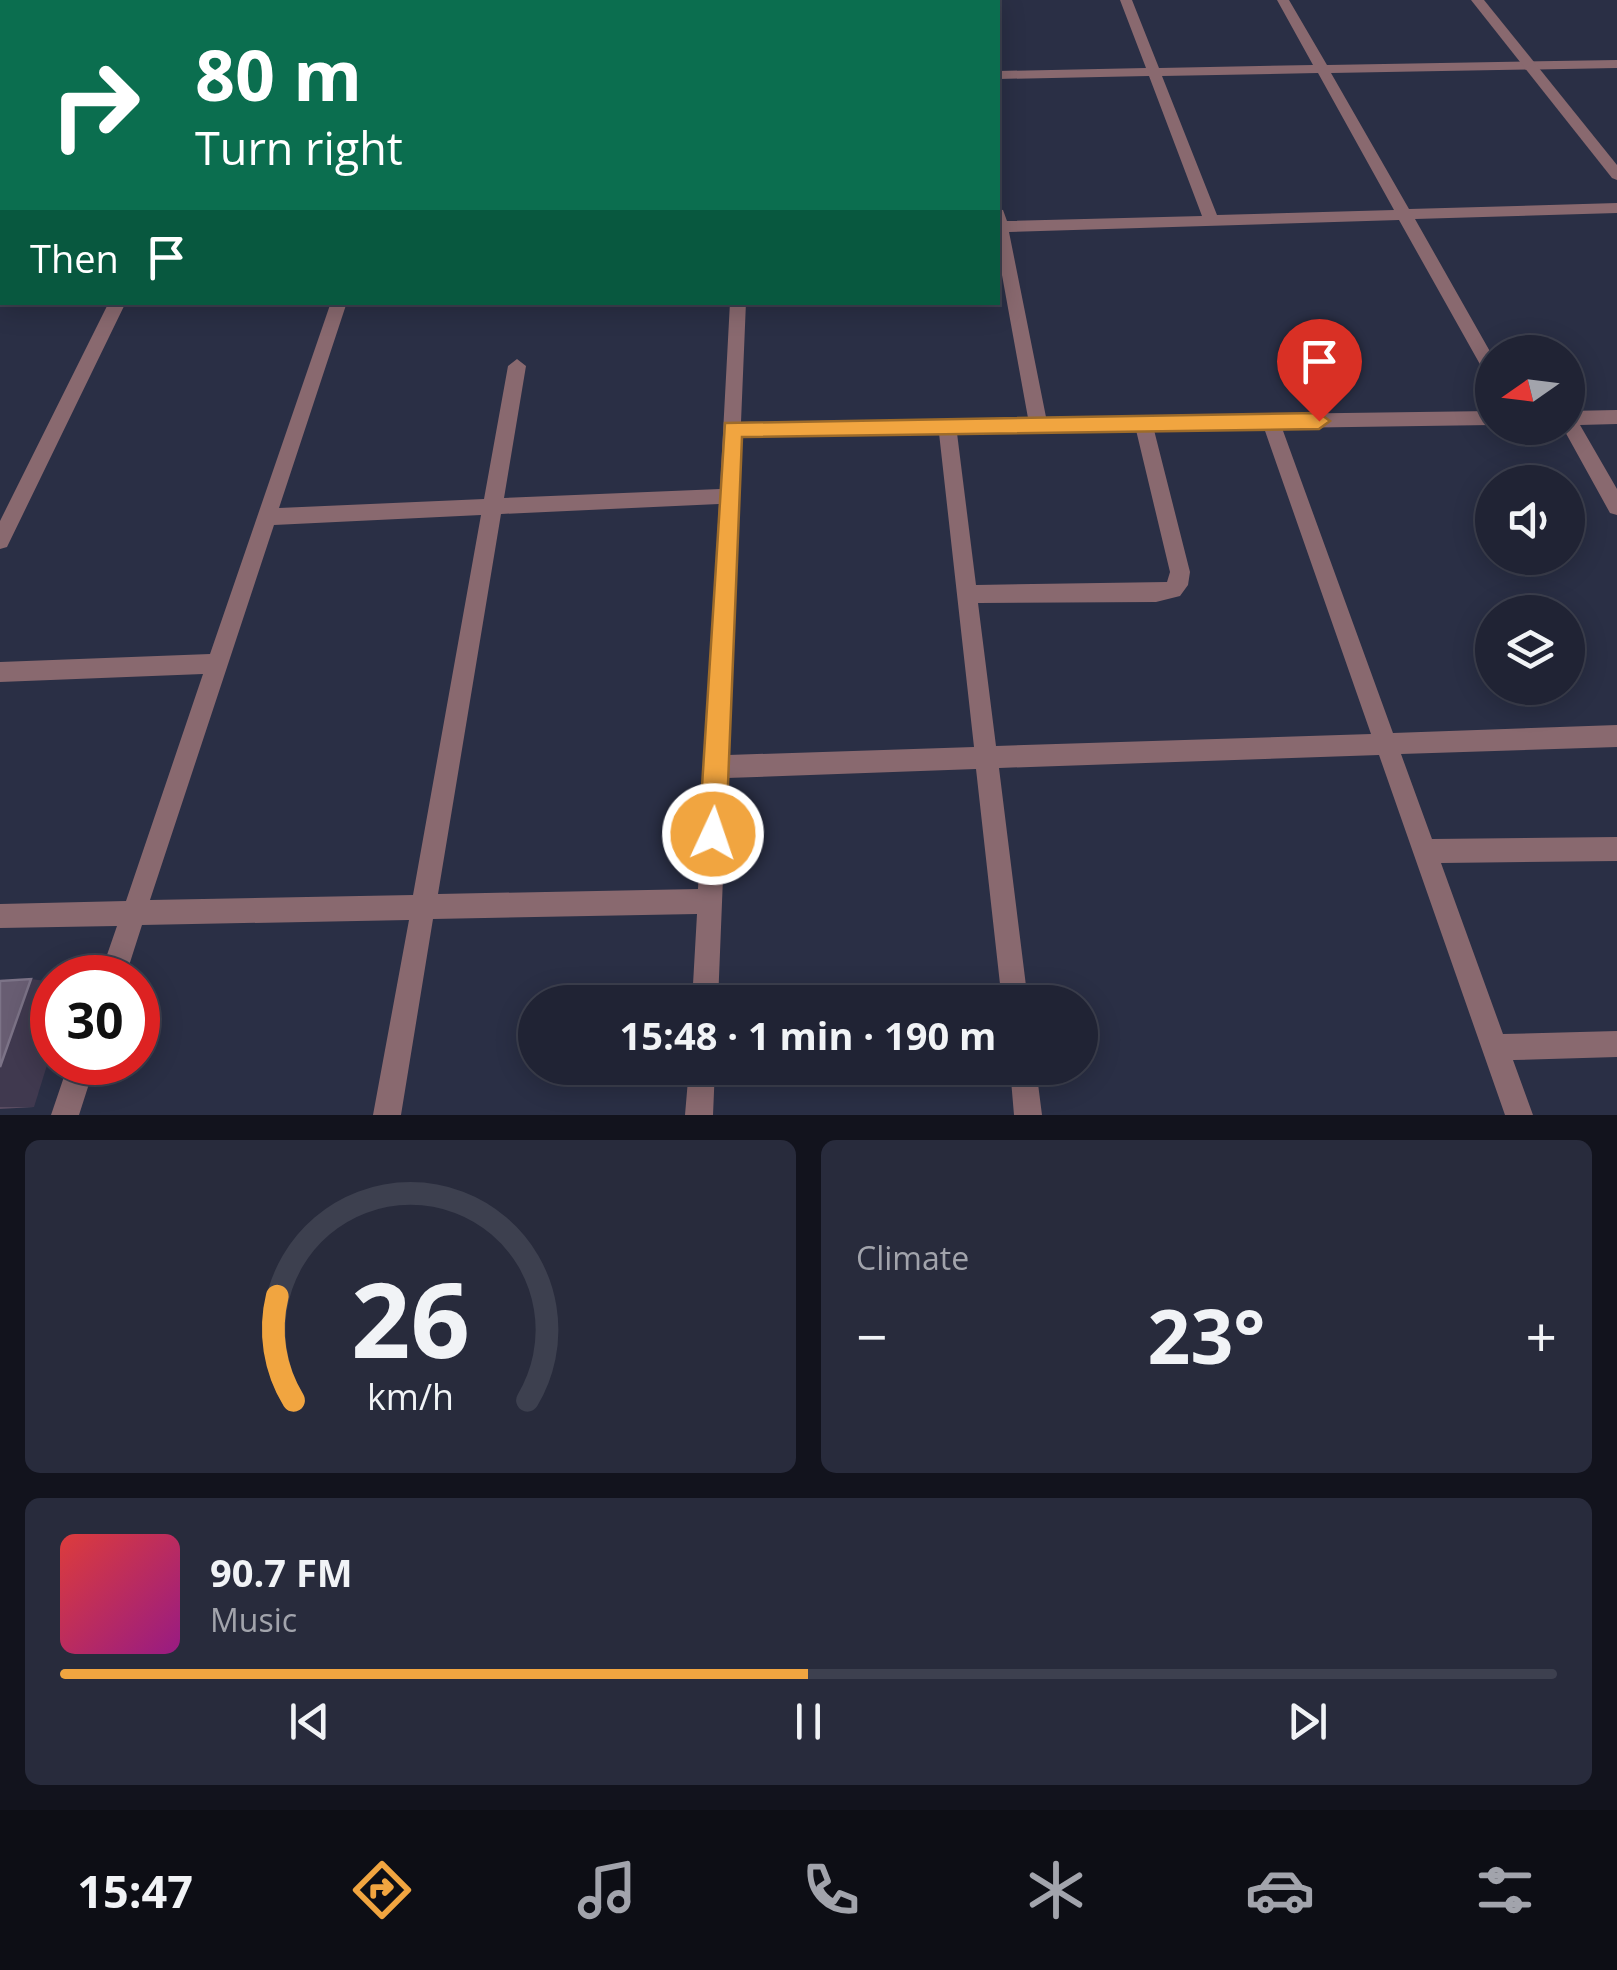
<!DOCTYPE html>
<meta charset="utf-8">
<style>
body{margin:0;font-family:"Open Sans",sans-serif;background:#282b3c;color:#f1f3f6;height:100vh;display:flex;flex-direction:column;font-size:38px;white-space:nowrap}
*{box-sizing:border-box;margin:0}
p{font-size:32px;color:#a2a4ac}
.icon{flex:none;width:55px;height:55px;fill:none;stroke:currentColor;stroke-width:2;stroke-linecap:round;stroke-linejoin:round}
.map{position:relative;height:1115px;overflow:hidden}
.sheet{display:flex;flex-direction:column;gap:25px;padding:25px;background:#12131d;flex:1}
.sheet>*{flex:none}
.top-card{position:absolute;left:0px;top:0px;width:1000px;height:305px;box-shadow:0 5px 25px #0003,0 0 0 2px #3d404f;background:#0b6e4f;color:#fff;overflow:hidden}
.needle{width:65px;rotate:256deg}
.tools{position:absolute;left:1475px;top:335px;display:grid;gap:20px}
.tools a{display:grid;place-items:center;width:110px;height:110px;border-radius:50%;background:#202334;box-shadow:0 5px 25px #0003,0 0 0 2px #3d404f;font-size:50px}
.speed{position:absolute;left:30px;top:955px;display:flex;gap:20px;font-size:50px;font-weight:700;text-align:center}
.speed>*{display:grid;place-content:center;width:130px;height:130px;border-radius:50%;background:#202334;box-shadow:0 5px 25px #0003,0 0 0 2px #3d404f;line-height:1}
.speed .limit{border:15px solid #d22;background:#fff;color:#111}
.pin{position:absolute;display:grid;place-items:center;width:85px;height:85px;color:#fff;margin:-102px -42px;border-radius:50% 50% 50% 0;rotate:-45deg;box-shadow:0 0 10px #0007}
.pin .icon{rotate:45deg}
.me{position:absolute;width:110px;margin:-55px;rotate:3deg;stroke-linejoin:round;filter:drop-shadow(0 0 8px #0008)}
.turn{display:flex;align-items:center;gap:35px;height:210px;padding:0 30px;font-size:45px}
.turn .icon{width:130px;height:130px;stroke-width:2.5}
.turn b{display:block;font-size:70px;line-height:85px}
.then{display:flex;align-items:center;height:95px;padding:0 30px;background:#0003;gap:20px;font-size:38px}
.big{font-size:75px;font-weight:700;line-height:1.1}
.sheet .tile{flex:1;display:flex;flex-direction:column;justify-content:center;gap:15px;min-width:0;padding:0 35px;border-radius:15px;background:#282b3c}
.sheet .dial{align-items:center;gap:0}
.dial svg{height:260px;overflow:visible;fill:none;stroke:#3d404f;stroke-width:7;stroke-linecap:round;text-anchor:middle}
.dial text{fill:#f1f3f6;stroke:none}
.song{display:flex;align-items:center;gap:30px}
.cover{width:120px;height:120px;border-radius:15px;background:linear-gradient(135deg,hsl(0 70% 55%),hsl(310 70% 35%))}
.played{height:10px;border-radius:5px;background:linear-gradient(90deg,#f1a540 50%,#3d404f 50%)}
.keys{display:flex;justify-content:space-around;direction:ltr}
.heat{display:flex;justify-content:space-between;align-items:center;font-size:55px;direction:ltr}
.sheet .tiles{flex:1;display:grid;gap:25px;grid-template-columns:1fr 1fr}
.tile:last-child{grid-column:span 2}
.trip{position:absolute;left:518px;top:985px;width:580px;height:100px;border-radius:50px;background:#202334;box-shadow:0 5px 25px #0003,0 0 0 2px #3d404f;font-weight:700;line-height:100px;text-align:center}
.menu{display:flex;height:160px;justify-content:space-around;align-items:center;background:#0d0e15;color:#a2a4ac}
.menu .icon{width:70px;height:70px}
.menu .selected{color:#f1a540}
.menu b{font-size:45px;color:#f1f3f6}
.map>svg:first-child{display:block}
</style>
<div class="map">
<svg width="1617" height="1115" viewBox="0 0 1617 1115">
<rect width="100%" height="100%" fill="#2a2f45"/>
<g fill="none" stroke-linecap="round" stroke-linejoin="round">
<path fill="#89696f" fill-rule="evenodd" d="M601,0h12v2h-12z
M778,0h12v2h-12z
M950,0h12v2h-12z
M1120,0h12l27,68 154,-3 -36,-65h12l38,65 290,-5v8l-286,5 78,136 208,-6v10l-202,6 77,136v22l-6,-2 -87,-155 -390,12 37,185 446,-6v14l-210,3 111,305 224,-8v22l-216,7 31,85 185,-2v24l-176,2 62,171 114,-3v26l-104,3 20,55h-28l-126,-360 -380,13 29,234h-26l-26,-233 -249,9 -9,224h-26l5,-88 -264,5 -32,196h-28l36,-195 -267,5 -17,53h-26l18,-52 -117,2v-24l126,-3 77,-227 -203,8v-20l210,-8 121,-352h16l-68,206 205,-9 24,-133 9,-7 9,7 -22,132 216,-9 10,-187h16l-5,120 287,-4 -30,-165v-44l5,1 4,11 195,-5 -53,-140 -151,3v-8l148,-3zM1318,73l76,137 -177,5 -55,-139zM1264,428l107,306 -375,12 -18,-143 178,-1 24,-6 8,-11 2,-13 -36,-142zM1136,430l34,142 -3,10 -191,3 -19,-152zM939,433l35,314 -246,8 13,-319zM719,504l-21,385 -260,5 63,-380zM481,515l-68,380 -263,5 124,-375z
M2,25v10l-2,1v-10z
M0,91h2v8h-2z
M2,154v13l-2,1v-13z
M0,245h2v10h-2z
M109,302h17l-119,245 -7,2v-28z
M1617,410v14l-37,1 37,64v26l-7,-2 -47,-85h5v-17z
M69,1062h27l-17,53h-28z
M689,1068h26l-2,47h-28z
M1010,1068h26l6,47h-28z"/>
<path fill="#89696f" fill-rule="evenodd" d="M1471,0h13l133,165v15l-5,-2z"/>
</g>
<path fill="#594c61" d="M0,981l34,126 -34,2z"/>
<path fill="#40394f" d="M31,979l21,3v67l-18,58h-34v-40z"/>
<path fill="#685d72" stroke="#7c7387" stroke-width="2.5" d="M31,979l-31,88v-86z"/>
<path fill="#f1a540" stroke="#9d6b2a" stroke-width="2.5" d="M1319,413l11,8 -11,8 -577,8 -16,397 -4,9 -9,4 -10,-4 -4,-9 26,-411z"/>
</svg>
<div class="tools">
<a><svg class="needle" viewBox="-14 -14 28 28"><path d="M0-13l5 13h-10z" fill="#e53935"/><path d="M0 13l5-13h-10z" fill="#a2a4ac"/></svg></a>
<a><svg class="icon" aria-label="sound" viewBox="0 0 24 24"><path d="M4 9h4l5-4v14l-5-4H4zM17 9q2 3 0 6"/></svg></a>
<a><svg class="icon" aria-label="layers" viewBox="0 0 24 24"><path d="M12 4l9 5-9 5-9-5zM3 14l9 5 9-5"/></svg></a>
</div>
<div class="speed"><div class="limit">30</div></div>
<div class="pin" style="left:1319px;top:421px;background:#d93025"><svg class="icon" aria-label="arrive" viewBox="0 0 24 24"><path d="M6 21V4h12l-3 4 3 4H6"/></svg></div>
<svg class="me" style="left:713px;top:834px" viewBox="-20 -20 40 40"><circle r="17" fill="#f1a540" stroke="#fff" stroke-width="3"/><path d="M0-11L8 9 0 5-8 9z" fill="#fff"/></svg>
<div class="trip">15:48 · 1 min · 190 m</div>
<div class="top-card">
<div class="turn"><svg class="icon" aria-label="right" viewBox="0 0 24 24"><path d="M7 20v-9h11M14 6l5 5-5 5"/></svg><div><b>80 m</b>Turn right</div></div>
<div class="then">Then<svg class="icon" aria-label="arrive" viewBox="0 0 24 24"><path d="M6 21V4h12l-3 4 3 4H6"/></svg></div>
</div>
</div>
<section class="sheet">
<div class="tiles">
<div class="tile dial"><svg viewBox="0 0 100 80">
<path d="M14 69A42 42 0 1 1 86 69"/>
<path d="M14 69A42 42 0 0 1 9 37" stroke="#f1a540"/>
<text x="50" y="56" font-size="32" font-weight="700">26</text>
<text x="50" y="72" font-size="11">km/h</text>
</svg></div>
<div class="tile"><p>Climate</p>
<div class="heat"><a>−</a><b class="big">23°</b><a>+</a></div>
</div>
<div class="tile">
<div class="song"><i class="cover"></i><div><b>90.7 FM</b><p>Music</p></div></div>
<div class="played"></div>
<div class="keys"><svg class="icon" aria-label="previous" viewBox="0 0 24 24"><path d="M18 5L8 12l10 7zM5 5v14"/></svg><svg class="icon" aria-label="pause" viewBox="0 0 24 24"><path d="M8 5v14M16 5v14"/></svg><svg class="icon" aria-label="next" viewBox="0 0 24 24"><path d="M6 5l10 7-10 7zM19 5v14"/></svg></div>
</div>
</div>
</section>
<nav class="menu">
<b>15:47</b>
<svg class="icon selected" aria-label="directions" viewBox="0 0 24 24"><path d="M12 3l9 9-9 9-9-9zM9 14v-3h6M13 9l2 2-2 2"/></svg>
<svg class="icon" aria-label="music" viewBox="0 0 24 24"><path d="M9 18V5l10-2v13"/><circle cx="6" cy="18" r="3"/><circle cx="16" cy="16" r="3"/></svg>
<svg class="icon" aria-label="phone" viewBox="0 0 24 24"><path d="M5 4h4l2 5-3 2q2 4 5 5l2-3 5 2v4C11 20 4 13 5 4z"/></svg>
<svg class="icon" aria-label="climate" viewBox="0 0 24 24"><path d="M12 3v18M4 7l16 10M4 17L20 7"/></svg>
<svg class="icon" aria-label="car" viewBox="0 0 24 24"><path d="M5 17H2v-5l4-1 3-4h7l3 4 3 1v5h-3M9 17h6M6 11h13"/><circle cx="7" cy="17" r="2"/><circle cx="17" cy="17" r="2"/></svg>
<svg class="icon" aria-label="filters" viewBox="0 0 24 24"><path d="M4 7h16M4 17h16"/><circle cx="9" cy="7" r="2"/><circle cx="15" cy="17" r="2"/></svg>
</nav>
